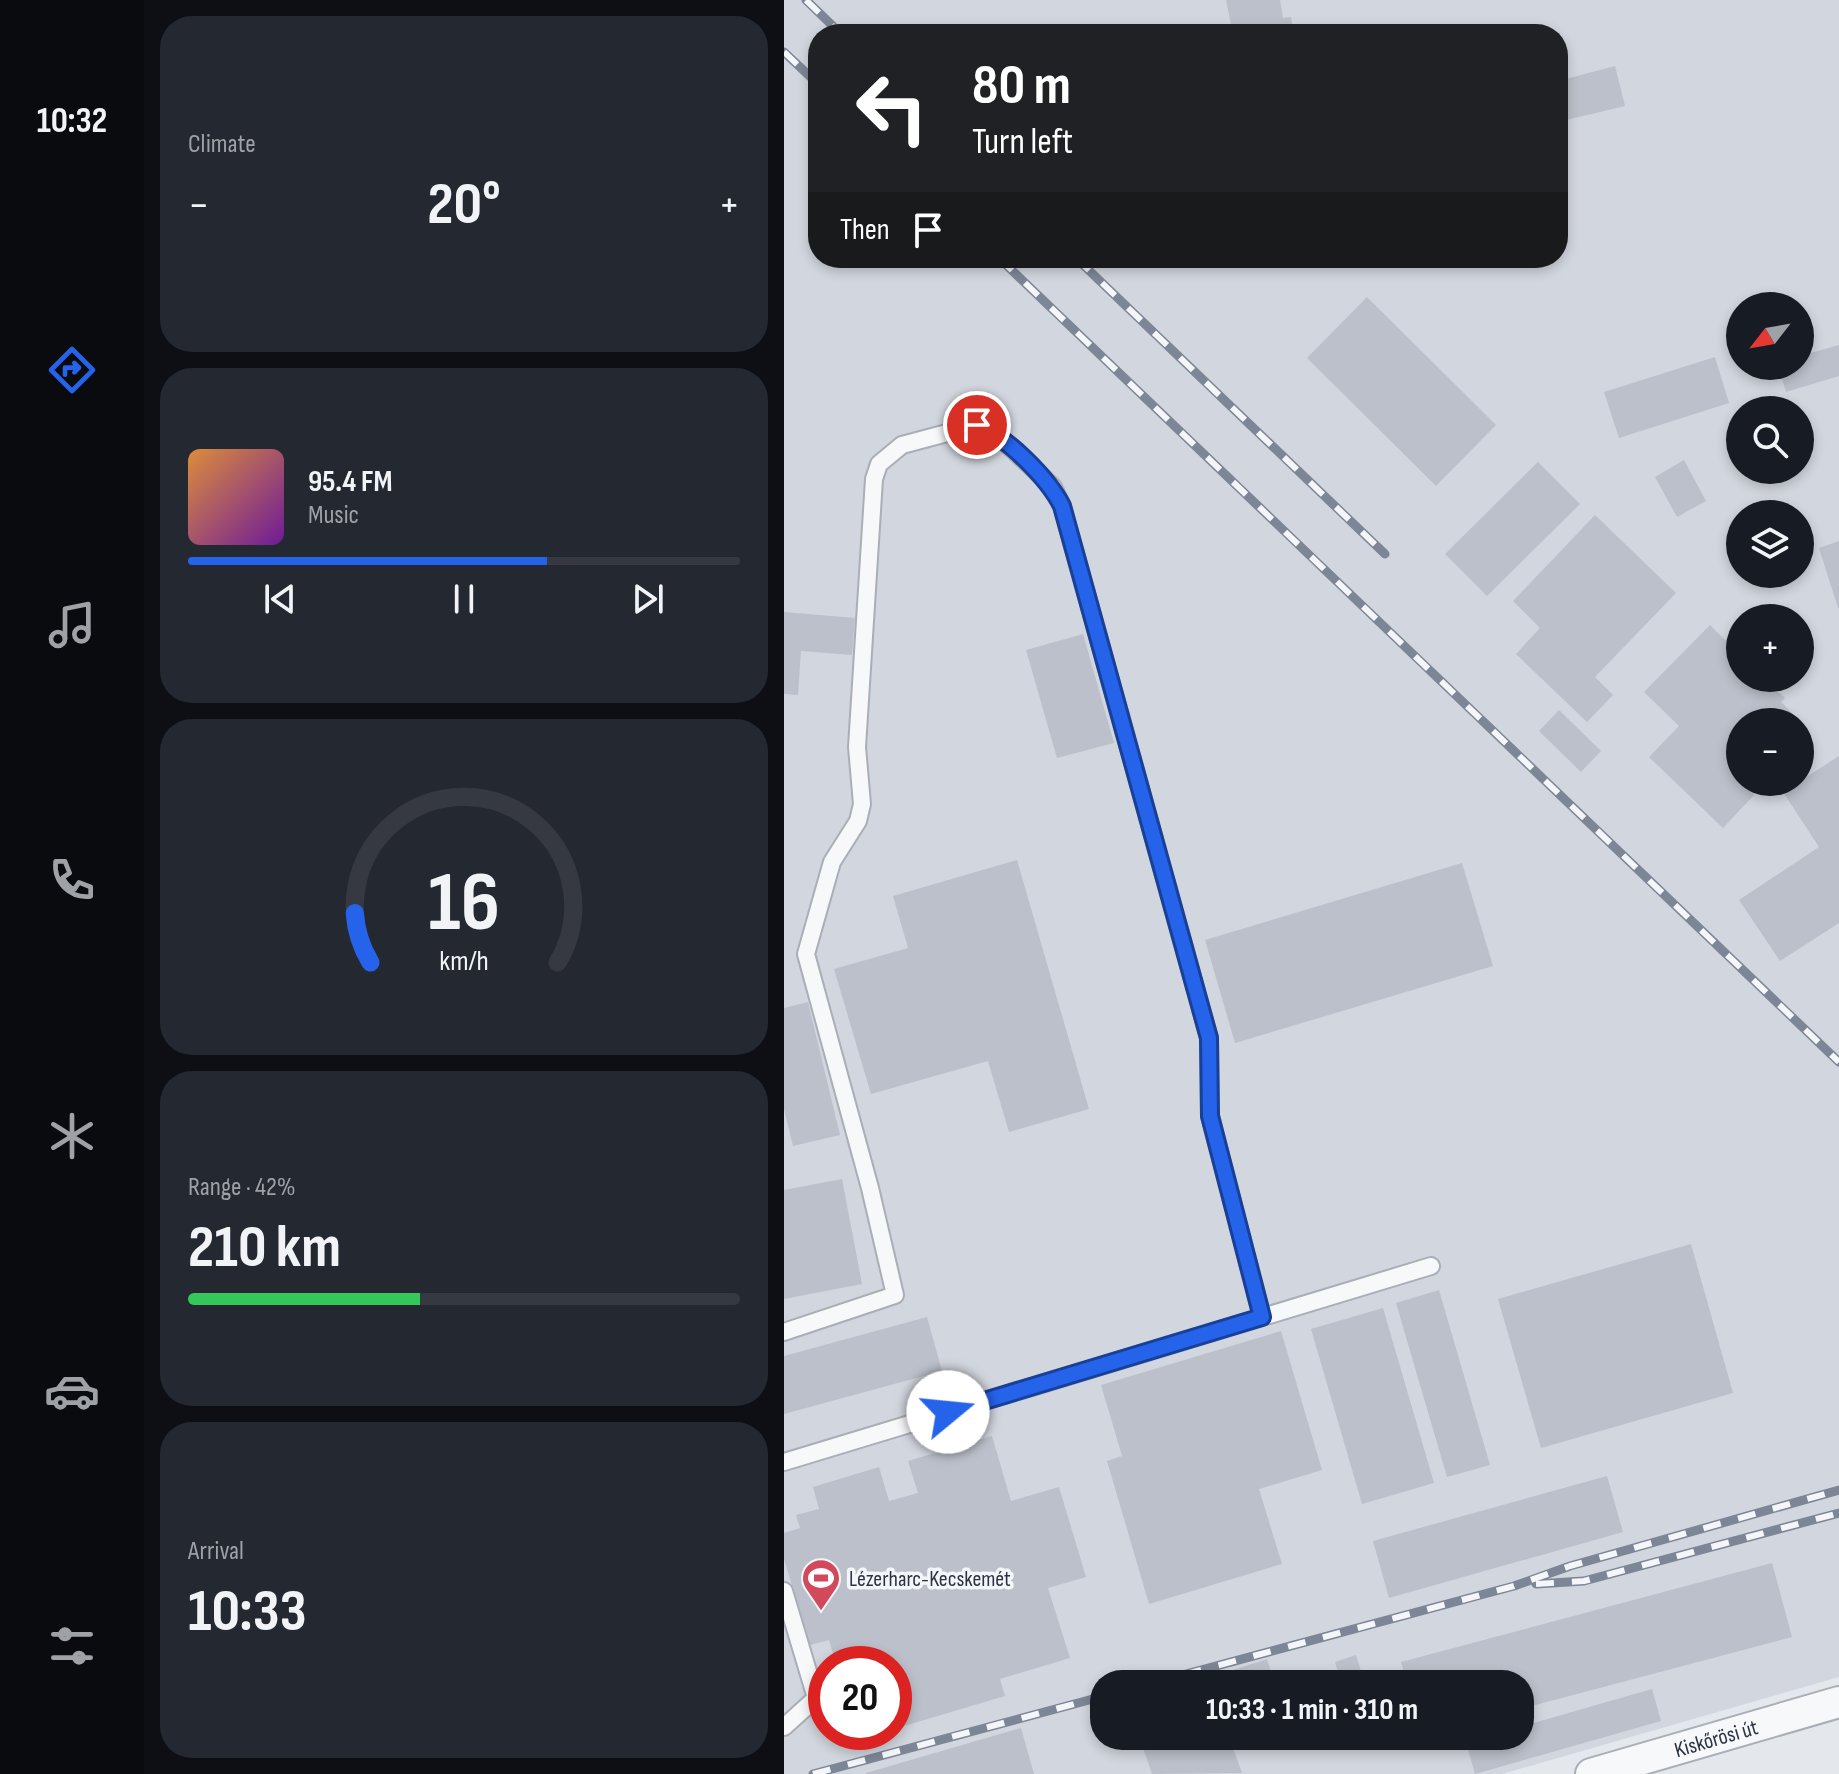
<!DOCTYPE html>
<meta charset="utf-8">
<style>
body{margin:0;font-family:"Sofia Sans Condensed",sans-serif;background:#242831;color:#f1f3f6;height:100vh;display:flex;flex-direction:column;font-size:30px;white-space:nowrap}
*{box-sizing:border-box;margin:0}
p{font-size:26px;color:#9ea1a6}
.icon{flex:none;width:44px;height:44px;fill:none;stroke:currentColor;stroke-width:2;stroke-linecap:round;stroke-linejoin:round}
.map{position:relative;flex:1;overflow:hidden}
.details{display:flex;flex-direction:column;gap:16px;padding:16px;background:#0d0f14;width:640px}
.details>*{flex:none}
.banner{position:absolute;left:24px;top:24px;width:760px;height:244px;border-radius:32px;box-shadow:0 4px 12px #0003;background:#202124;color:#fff;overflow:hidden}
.needle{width:52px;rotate:239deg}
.buttons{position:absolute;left:942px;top:292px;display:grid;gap:16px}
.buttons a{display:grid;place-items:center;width:88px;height:88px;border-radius:50%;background:#171b24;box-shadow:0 4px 12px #0003;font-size:40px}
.speed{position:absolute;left:24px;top:1646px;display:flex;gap:16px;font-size:40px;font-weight:700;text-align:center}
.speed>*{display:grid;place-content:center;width:104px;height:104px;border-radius:50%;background:#171b24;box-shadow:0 4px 12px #0003;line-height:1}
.speed .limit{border:12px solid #d22;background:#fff;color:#111}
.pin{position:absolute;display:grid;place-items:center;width:68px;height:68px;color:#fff;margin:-34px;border:4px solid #fff;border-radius:50%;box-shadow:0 2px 8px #0007}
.me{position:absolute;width:88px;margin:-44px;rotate:73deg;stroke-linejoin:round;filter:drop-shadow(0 0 6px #0008)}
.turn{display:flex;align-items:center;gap:28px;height:168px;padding:0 32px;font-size:36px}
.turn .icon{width:104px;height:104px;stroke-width:2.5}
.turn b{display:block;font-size:56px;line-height:68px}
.then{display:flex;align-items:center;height:76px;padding:0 32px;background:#0003;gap:16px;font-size:30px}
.big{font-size:60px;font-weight:700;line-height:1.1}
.details .widget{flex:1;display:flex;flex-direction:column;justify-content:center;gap:12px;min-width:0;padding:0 28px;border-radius:32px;background:#242831}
.details .dial{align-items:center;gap:0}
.dial svg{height:208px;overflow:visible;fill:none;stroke:#363941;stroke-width:7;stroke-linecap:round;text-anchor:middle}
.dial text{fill:#f1f3f6;stroke:none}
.song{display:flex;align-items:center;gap:24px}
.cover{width:96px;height:96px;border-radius:12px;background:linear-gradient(135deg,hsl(30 70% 55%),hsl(280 70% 35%))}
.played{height:8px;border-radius:4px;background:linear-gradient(90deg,#2563eb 65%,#363941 65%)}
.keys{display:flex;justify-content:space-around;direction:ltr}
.heat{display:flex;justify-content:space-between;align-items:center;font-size:44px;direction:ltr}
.charge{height:12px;border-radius:6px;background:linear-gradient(90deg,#34c759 42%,#363941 0)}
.trip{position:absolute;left:306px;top:1670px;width:444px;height:80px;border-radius:32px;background:#171b24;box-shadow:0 4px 12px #0003;font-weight:700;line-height:80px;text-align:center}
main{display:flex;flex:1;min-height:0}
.menu{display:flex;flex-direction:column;width:144px;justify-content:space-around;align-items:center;background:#090b0e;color:#9ea1a6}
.menu .icon{width:56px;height:56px}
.menu .selected{color:#2563eb}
.menu b{font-size:36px;color:#f1f3f6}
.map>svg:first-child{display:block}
</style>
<main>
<nav class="menu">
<b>10:32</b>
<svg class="icon selected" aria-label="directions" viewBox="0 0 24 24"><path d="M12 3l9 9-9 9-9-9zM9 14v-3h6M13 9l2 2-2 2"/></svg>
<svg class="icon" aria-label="music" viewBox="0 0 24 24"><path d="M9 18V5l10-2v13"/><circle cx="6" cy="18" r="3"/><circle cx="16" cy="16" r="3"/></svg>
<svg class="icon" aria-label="phone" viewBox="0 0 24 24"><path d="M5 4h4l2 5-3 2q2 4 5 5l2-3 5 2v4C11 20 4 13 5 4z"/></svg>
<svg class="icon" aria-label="climate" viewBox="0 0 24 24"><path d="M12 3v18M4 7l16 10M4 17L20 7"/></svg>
<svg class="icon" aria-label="car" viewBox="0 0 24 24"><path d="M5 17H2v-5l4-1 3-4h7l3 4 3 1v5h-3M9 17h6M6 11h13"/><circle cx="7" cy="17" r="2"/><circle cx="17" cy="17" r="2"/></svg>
<svg class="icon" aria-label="filters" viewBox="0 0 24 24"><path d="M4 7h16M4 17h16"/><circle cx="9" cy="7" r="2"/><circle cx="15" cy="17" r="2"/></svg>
</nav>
<section class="details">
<div class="widget"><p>Climate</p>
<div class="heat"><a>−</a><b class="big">20°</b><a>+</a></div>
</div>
<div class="widget">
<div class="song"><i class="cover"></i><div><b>95.4 FM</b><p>Music</p></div></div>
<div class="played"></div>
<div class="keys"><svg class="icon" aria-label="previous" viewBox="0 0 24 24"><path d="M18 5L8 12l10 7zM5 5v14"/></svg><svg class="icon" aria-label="pause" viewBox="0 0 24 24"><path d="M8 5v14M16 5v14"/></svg><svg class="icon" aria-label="next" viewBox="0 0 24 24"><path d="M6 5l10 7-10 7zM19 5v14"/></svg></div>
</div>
<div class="widget dial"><svg viewBox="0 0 100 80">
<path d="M14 69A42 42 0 1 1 86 69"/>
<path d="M14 69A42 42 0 0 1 8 50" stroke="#2563eb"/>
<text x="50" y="56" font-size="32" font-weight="700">16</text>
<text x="50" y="72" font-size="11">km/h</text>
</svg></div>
<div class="widget"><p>Range · 42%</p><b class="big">210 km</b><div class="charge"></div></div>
<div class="widget"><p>Arrival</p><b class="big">10:33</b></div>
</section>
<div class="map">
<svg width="1055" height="1774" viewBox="0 0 1055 1774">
<rect width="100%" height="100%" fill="#e4e7ec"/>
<path fill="#d2d6de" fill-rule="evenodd" d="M0,0h1055v1677l-337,97h-718zM34,34h740v224h-740zM956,306h60v60h-60zM956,410h60v60h-60zM956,514h60v60h-60zM956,618h60v60h-60zM956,722h60v60h-60zM42,1664h68v68h-68zM320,1684h416v52h-416z"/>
<path fill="#bbc0ca" d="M442,0h54l3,18 8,-1 3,17h-61z
M831,66l10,40 -67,16v-41z
M583,297l129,128 -60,61 -129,-128z
M1055,345v31l-53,16 -8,-26h22v-10z
M931,357l14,46 -110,35 -15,-46z
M900,460l22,41 -29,16 -22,-40z
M754,462l42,42 -93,92 -42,-42z
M811,515l81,78 -81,84 18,18 -26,27 -71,-68 24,-26 -27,-27z
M1055,541v67h-1l-19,-60z
M0,612l71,6 -3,37 -51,-4 -3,44 -14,-1z
M926,625l30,30v23h24l21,20 -4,4 27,27 -8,8v-15h-60v60h16l-7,8 5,5 -31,33 -74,-71 30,-31 -35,-34z
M299,634l31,109 -57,15 -31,-108z
M775,710l42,41 -20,21 -42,-41z
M1055,756v167l-59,38 -41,-61 80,-53 -36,-55z
M233,860l72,249 -80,23 -21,-71 -117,33 -37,-125 74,-21 -15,-52z
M678,863l31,103 -258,77 -30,-103z
M24,1002l32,133 -47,11 -9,-37v-101z
M58,1179l20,105 -78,15v-109z
M907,1244l42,149 -192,55 -43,-149z
M655,1290l51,175 -43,12 -51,-174z
M599,1308l51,175 -72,21 -51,-175z
M143,1317l15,54 -158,43v-58z
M497,1331l41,139 -63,19 23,75 -133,40 -42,-143 15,-5 -21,-71z
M208,1436l19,65 48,-14 27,90 -38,11 22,70 -70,21 5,17 -111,33v-65h-58l-7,-24 -19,5 -26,-86v-26l16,-5 -4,-13 23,-6 -6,-22 66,-20 10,34 29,-8 -10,-32z
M823,1476l16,56 -234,66 -16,-57z
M988,1563l20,74 -272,72v-25h-113l-6,-22z
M572,1655l9,29h-23l-7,-22z
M483,1659l8,25h-54l-3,-9z
M868,1689l9,32 -186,53 -9,-31 22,-7h32v-9z
M237,1728l13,46h-168v-1z
M72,1732h26v1l-23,7z
M355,1736h108l-16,6 11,31 -90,1z"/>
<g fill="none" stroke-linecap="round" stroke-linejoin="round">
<defs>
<path id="service" d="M0,1332l111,-37 -25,-107 -64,-234 26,-92 26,-41 4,-17 -5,-57 17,-268 5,-15 23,-19 75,-20 15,5 61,57 9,19 147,532 1,78 52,201
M0,1462l647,-196
M0,1591l32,107 -32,29"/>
<g id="minor">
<path id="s1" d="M807,1774l248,-72"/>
</g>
</defs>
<use href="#service" stroke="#a9aeb7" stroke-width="20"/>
<use href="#minor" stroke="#a9aeb7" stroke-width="34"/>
<use href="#service" stroke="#f7f8fa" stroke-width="16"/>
<use href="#minor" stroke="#f7f8fa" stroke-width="30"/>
<defs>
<path id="rail" d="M22,0l35,34
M0,52l34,32
M215,258l840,804
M292,258l309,296
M752,1584l48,-3 255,-68
M365,1684l365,-98 56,-20 269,-76
M29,1774l291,-78"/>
</defs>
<use href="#rail" stroke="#7d8696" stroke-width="9"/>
<use href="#rail" stroke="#f4f6f9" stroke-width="6" stroke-dasharray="18" stroke-linecap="butt"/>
</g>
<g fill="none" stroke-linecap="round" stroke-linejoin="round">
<defs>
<path id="route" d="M164,1412l314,-95 -52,-201 -1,-78 -147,-532c-14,-28 -56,-70 -85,-81"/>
</defs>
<use href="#route" stroke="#184099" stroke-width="20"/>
<use href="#route" stroke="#2563eb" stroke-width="14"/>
</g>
<defs>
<symbol id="stadium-pin" viewBox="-11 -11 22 30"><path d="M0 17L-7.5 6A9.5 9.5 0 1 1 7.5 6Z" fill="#d1495b" stroke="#f4f6f9"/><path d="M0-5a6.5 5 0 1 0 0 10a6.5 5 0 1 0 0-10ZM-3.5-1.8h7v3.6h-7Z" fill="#fff"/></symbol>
</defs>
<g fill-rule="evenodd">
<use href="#stadium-pin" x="15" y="1556" width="44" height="60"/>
</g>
<g text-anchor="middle" stroke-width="7" stroke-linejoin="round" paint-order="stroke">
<g font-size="22" fill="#2b3445" stroke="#f4f6f9" text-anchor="start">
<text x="65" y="1586">Lézerharc-Kecskemét</text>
</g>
<g font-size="22" fill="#2b3445" stroke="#f4f6f9">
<text dy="8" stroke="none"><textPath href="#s1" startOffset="130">Kiskőrösi út</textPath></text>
</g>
</g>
</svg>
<div class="buttons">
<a><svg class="needle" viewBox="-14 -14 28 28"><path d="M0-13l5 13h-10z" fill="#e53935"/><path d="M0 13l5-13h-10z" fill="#9ea1a6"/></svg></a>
<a><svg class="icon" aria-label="search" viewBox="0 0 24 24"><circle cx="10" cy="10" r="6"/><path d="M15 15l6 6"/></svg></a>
<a><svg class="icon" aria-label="layers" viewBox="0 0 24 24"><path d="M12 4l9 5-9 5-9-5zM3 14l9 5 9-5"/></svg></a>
<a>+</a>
<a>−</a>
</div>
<div class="speed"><div class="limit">20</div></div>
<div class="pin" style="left:193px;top:425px;background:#d93025"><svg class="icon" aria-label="arrive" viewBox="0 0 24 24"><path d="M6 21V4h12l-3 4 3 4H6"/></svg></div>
<svg class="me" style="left:164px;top:1412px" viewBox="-20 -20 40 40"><circle r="19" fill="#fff"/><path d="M0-13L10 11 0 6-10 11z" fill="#2563eb"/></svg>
<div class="trip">10:33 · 1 min · 310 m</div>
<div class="banner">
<div class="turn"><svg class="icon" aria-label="left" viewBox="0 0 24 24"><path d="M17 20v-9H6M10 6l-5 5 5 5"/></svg><div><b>80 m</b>Turn left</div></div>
<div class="then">Then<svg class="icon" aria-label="arrive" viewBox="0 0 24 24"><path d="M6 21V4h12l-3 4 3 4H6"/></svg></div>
</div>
</div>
</main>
